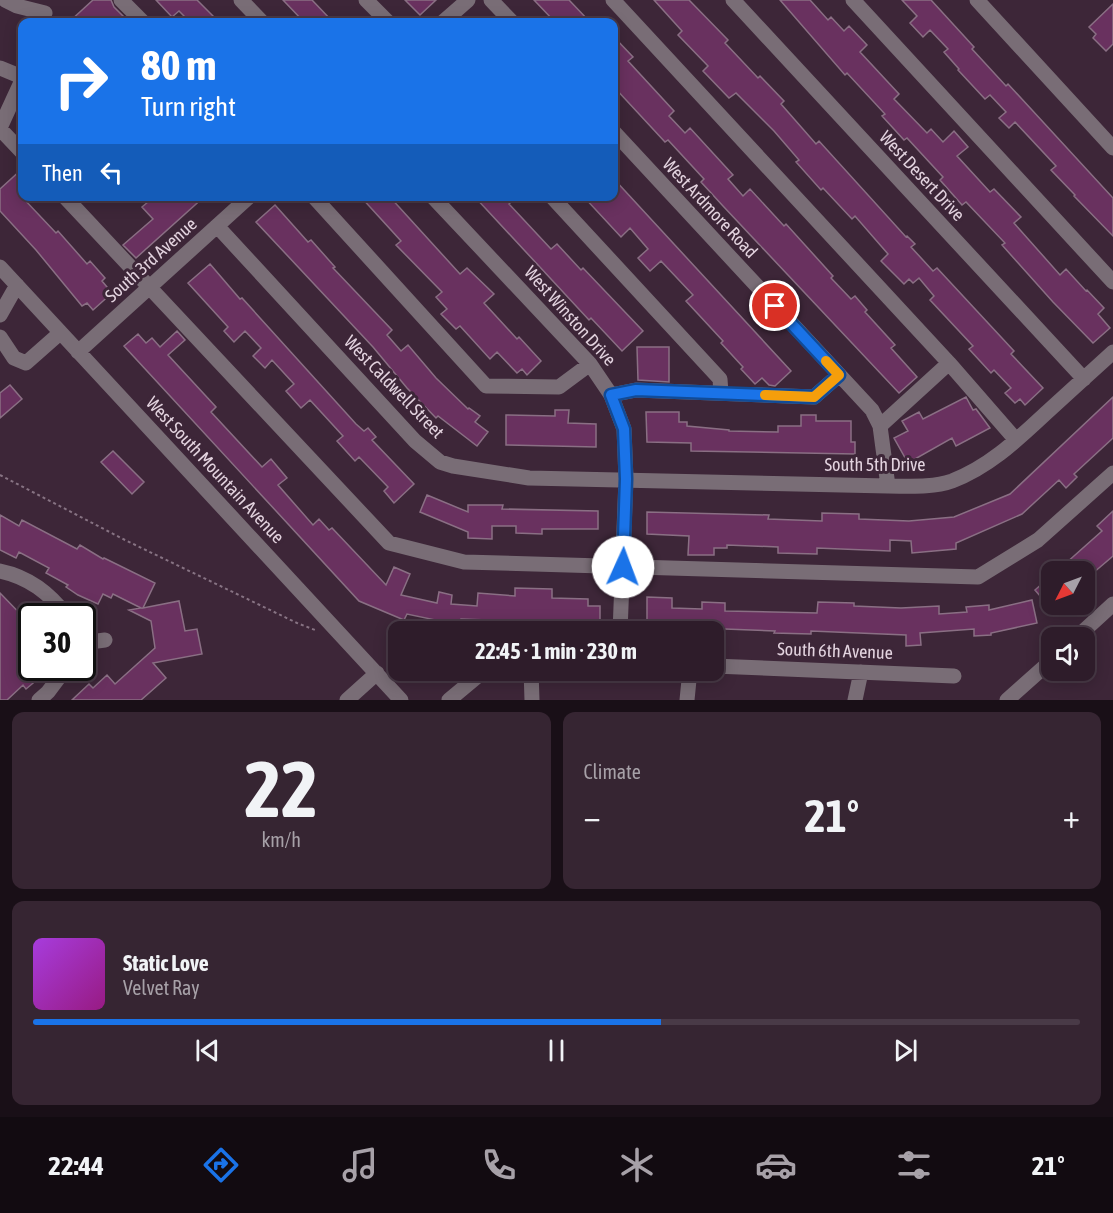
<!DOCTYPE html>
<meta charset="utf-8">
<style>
body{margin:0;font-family:"Asap Condensed",sans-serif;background:#362532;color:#f1f3f6;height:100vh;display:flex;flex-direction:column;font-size:22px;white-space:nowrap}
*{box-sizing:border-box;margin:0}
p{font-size:20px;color:#a7a1a8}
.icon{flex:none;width:33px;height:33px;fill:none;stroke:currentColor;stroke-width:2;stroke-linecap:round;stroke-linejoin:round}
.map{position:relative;height:700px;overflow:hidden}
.drawer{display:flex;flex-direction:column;gap:12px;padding:12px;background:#190f17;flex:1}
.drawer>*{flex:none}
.hud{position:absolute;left:18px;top:18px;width:600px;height:183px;border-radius:12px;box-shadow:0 3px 15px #0003,0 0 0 2px #493a47;background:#1a73e8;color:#fff;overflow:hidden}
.needle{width:39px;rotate:228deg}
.tools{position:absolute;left:1041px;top:561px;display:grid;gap:12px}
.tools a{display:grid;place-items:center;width:54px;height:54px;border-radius:12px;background:#2e1c2a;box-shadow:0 3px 15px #0003,0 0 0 2px #493a47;font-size:30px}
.speed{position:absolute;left:18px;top:603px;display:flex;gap:12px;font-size:30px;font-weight:700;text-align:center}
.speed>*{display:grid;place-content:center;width:78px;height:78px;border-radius:50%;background:#2e1c2a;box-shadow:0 3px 15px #0003,0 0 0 2px #493a47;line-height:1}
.speed .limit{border:3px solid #111;border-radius:9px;background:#fff;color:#111}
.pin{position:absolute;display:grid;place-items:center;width:51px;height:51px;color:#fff;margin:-26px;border:3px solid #fff;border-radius:50%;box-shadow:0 2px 6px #0007}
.me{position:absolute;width:66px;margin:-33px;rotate:2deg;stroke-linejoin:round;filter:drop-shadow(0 0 4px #0008)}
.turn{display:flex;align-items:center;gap:21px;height:126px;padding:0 24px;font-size:27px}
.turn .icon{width:78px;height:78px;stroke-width:2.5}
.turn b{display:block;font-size:42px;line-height:51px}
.then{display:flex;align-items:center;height:57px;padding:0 24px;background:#0003;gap:12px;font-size:22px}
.big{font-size:45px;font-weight:700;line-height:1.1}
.drawer .tile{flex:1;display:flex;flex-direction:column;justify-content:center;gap:9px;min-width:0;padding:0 21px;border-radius:12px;background:#362532}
.drawer .dial{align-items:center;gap:0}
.dial b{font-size:78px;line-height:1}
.song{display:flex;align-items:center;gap:18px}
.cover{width:72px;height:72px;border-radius:9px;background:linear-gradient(135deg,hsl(280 70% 55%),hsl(310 70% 35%))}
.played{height:6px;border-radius:3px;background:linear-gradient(90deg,#1a73e8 60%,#493a47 60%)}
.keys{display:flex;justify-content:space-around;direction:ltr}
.heat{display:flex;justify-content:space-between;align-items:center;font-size:33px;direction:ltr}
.drawer .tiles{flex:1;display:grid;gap:12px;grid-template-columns:1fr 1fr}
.tile:last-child{grid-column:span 2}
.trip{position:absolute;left:388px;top:621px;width:336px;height:60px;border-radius:12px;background:#2e1c2a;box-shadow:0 3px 15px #0003,0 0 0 2px #493a47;font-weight:700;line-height:60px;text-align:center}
.dock{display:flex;height:96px;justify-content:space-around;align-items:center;background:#120b11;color:#a7a1a8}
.dock .icon{width:42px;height:42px}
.dock .current{color:#1a73e8}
.dock b{font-size:27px;color:#f1f3f6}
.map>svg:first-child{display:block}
</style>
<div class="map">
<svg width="1113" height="700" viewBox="0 0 1113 700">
<rect width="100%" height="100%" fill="#3d2638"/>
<path fill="#69315f" stroke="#8a6f84" stroke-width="1.5" d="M93,0h18l3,7 12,12 -4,3h-53z
M156,0h41l22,22h-29l-11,-11 -7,6z
M283,0h29l21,22h-29z
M405,0h31l-16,15z
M534,0h35l21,22h-35z
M654,0h35l39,40 -3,3 33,35 2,-2 24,25 -3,3 35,40 3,-3 87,96 1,-1 8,8 -4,3 22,24 4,-3 77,83 -3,3 32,34 -18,17 -5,-6 -5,4 -10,-10 6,-5 -17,-18 -3,3 -22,-24 4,-3 -43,-46 4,-4 -15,-18 -6,5 -4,-4 -5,5 -23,-23 7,-7 -33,-38 -3,3 -29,-31 -2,2 -25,-28 3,-2 -25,-29 -38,-38 -7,5 -26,-27 5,-5 -30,-31 4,-4z
M780,0h30l18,20 3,-3 13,14 5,-5 18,19 -7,7 39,42 -5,5 33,34 4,-4 12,13 11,-11 14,16 -11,9 33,36 4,-3 27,28 -7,6 46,52 6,-6 20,22 1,-1 17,18 -6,6 12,14 -17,15 -40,-41 -51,-57 3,-2 -39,-41 -4,3 -22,-25 3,-3 -36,-39 -3,2 -22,-24 3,-2 -38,-41 -2,2z
M902,0h29l43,47 -2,2 34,37 2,-2 105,114v38l-39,-40 1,-1 -24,-25 5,-4 -41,-44 -6,6 -10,-10 7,-6 -16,-17 -5,4 -27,-29 1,-1 -15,-17 4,-3 -18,-19 -7,7 -13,-14 7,-7z
M1113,4v40l-7,7 -13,-13 3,-4 -7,-7z
M614,37l19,20 -5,4 46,50 -5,5 16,17 5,-5 43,47 -5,4 15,17 7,-7 34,37 2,-2 47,52 -2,2 20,21 4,-3 12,14 -2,2 30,33 -4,3 26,29 -18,16 -176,-187 -22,-24 3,-3 -36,-39 -3,2 -51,-55z
M22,169v28l34,36 2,-2 29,33 3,-3 15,17 -3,3 10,12 -19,17 -6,-7 -5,3 -46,-56 -36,-39v-22z
M614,179l177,192 -16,15 -6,-1 -7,-7 -7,6 -14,-15 2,-2 -22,-24 2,-2 -37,-40 7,-6 -32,-34 -11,10 -12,-13 10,-9 -18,-21 -9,9 -38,-41h31z
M155,196h50l-69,62 -13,-13 30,-26 -11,-12z
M360,196h29l71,78 7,-6 27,26 -10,9 33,36 2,-2 22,24 -14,14 -5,-6 -5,4 -20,-21 -7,7 -30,-33 -4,3 -15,-15 6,-5 -11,-12 6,-5 -46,-47 5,-4z
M474,196h43l-8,8 42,45 6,-5 24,26 2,-2 60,63 -21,20 -31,-33 -2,2z
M275,205l33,37 3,-2 24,27 -2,1 59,62 -5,5 14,16 7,-6 28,33 32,31 1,-1 11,8 -5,6 13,10 -11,14 -39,-30 -2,2 -29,-30 -34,-41 -117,-125z
M210,264l30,35 2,-1 114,126 8,7 4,-3 8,9 -4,3 42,44 -20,19 -10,-12 4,-4 -29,-30 -4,4 -18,-20 6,-5 -33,-36 -9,8 -15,-17 8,-7 -22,-24 -7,8 -12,-12 8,-8 -16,-17 -11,11 -10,-11 4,-4 -40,-44z
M177,331l8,9 -17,15 48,52 -5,5 51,55 9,-8 16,19 -9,7 35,40 6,-6 10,11 3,-2 54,57 8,-18 16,7 -9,21 36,8 2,-11 13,3 -1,9 26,2 1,-13 37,3v-8l37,1v9l36,1v7h12v18l-139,-5 -2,6 -52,-11 -3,6 -45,-19 -235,-255 14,-12 8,9 6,-5 8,9z
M637,347h32v35l-31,-2z
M10,385l12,14 -22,19v-25z
M966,397l7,13 3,-1 14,19 -34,18 -4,-8 -44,25 -14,-25 14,-7 -6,-10 17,-9 4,7z
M1113,397v41l-39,36 3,3 -11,11 -7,-8 -37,34 -66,29v6l-44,4 -1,-12 -21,-1v11l-73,-3v6l-39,-1v-6l-51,-2v3h-13v7h-26l1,-19 -42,-2v-22l122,3 -1,4 54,2v-8l37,1v5l50,2 45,-4 56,-23z
M555,410h14l-1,13 28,1v23l-90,-2v-30l49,1z
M646,412h33v10h8v4l42,4v1l49,1v-6h23v-11h15v6h35v21h4v12l-164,-3v-8l-44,-1z
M113,451l31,31 -12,12 -31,-32z
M427,495l41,17v-7h35l-1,4 96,2v18h-56v5l-26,-1v-7h-24v13l-24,-1v-6l-48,-20z
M1113,511v45l-27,23 -2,-7h-28l46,-41 -5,-5z
M0,515l19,11 3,-6 55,29 3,-4 23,14 1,-1 51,25 -12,25 36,-7 6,30 12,-2 5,25 -49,9 13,15 -25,22h-69l17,-16 4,4 14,-13 8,9 40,-36 -4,-27 -22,-11 12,-2 -28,-14 -2,4 -8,-4 -5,10 -20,-9 -12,-8 2,-2 -22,-12 3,-5 -30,-16 -3,6 -16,-8z
M1052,575v35l-17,-20z
M0,593l32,33v46l6,7 -12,10 -3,-4 -16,15h-7z
M647,597l25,1v10l30,1v-7l23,1v8l92,2 1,-11 36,1v3l47,2 38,-2v8l28,-2 -1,-5 23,-2v5l43,-10 5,23 -46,10v2l-17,1v-7l-54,4 1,12 -15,1v-11l-95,-4v3l-37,-1 1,-2 -128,-5z"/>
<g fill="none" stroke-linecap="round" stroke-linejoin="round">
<path stroke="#877383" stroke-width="2" stroke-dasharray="3 3" stroke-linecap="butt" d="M0,475l125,65 172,83 18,7"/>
<path stroke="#796d76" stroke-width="15" d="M5,0l12,6 28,7
M121,0l22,22
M241,0l21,22
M366,0l22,22
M491,0l21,22
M613,0l336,363 67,77
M733,0l351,379
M853,0l260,282
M977,0l136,148
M443,22l25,-22
M0,68l22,9
M0,128l22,-48
M0,129l22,23
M614,132l258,278 8,16 8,60
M64,196l325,347 75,19 514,15 60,-37 75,-67
M313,196l173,190 73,1 31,-23
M432,196l158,168 21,31 13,34 2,50 -6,153
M551,196l169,183 1,14
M218,227l197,214 25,21 13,4 76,12 359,8c21,0 44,2 64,-5 37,-14 65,-41 93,-67 23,-21 45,-41 68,-62
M0,267l401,433
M0,315l17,-30
M0,337l14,21 12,5 34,-30
M78,352l172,-156
M611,395l25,-5 178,7 25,-22
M880,426l69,-63
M0,571c29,6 49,22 67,45
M1076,638l37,-34
M82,643l23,-3
M714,666l240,10
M531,670l1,30
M39,700l9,-8 18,-24
M347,700l30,-27
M449,700l36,-30
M687,700l3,-30
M855,700l6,-28
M1007,700l45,-40"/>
</g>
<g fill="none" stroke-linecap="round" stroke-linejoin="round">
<defs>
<path id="route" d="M623,567l3,-88 -2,-50 -13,-34 25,-5 178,7 25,-22 -64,-69"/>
</defs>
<use href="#route" stroke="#114b97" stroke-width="15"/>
<use href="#route" stroke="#1a73e8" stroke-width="10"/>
<path stroke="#f59e0b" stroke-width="10" d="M765,395l49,2 25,-22 -13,-14"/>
</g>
<g text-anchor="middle" stroke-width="6" stroke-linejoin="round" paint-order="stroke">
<g font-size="18" fill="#e3d3df" stroke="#3d2638">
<text transform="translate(922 176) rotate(47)" y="6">West Desert Drive</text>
<text transform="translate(710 208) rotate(47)" y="6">West Ardmore Road</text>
<text transform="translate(151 260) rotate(-42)" y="6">South 3rd Avenue</text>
<text transform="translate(570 316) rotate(48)" y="6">West Winston Drive</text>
<text transform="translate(394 387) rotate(46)" y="6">West Caldwell Street</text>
<text x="875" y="471">South 5th Drive</text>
<text transform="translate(215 470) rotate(47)" y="6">West South Mountain Avenue</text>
<text transform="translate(835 651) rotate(2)" y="6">South 6th Avenue</text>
</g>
</g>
</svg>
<div class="tools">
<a><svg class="needle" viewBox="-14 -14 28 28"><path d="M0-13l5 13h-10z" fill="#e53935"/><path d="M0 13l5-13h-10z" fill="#a7a1a8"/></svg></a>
<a><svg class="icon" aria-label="sound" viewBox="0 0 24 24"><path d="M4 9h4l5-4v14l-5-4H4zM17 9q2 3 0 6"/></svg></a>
</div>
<div class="speed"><div class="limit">30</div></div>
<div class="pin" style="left:775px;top:306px;background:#d93025"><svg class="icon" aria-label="arrive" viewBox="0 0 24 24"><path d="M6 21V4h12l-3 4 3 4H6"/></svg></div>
<svg class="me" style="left:623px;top:567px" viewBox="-20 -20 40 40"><circle r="19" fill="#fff"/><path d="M0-13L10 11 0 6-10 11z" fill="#1a73e8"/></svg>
<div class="trip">22:45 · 1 min · 230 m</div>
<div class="hud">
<div class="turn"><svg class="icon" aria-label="right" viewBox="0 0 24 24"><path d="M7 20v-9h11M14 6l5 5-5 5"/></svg><div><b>80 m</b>Turn right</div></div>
<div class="then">Then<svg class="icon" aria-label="left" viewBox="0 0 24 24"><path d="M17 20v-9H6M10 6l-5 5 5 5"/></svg></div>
</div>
</div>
<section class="drawer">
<div class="tiles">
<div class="tile dial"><b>22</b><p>km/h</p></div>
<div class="tile"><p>Climate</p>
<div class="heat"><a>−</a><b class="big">21°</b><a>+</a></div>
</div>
<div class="tile">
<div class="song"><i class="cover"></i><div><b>Static Love</b><p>Velvet Ray</p></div></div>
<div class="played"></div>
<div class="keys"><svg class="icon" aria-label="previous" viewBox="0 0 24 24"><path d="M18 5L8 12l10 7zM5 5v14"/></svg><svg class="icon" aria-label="pause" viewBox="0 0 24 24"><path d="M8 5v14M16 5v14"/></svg><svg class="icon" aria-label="next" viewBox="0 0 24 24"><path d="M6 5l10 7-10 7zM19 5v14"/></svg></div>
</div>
</div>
</section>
<nav class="dock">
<b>22:44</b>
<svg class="icon current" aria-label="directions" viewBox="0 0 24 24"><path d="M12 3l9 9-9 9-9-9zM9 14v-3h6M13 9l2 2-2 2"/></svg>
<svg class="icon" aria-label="music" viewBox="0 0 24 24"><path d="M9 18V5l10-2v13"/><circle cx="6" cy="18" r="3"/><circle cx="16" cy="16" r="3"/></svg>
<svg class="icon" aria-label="phone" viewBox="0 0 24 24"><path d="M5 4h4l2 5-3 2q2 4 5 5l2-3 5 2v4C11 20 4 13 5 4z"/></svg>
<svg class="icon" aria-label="climate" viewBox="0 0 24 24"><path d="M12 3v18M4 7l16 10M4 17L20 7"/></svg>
<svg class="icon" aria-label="car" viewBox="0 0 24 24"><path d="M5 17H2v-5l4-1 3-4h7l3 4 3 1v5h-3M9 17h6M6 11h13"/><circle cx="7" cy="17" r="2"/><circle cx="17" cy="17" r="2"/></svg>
<svg class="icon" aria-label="filters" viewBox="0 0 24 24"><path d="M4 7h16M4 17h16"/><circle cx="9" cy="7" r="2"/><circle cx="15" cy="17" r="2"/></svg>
<b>21°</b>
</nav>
